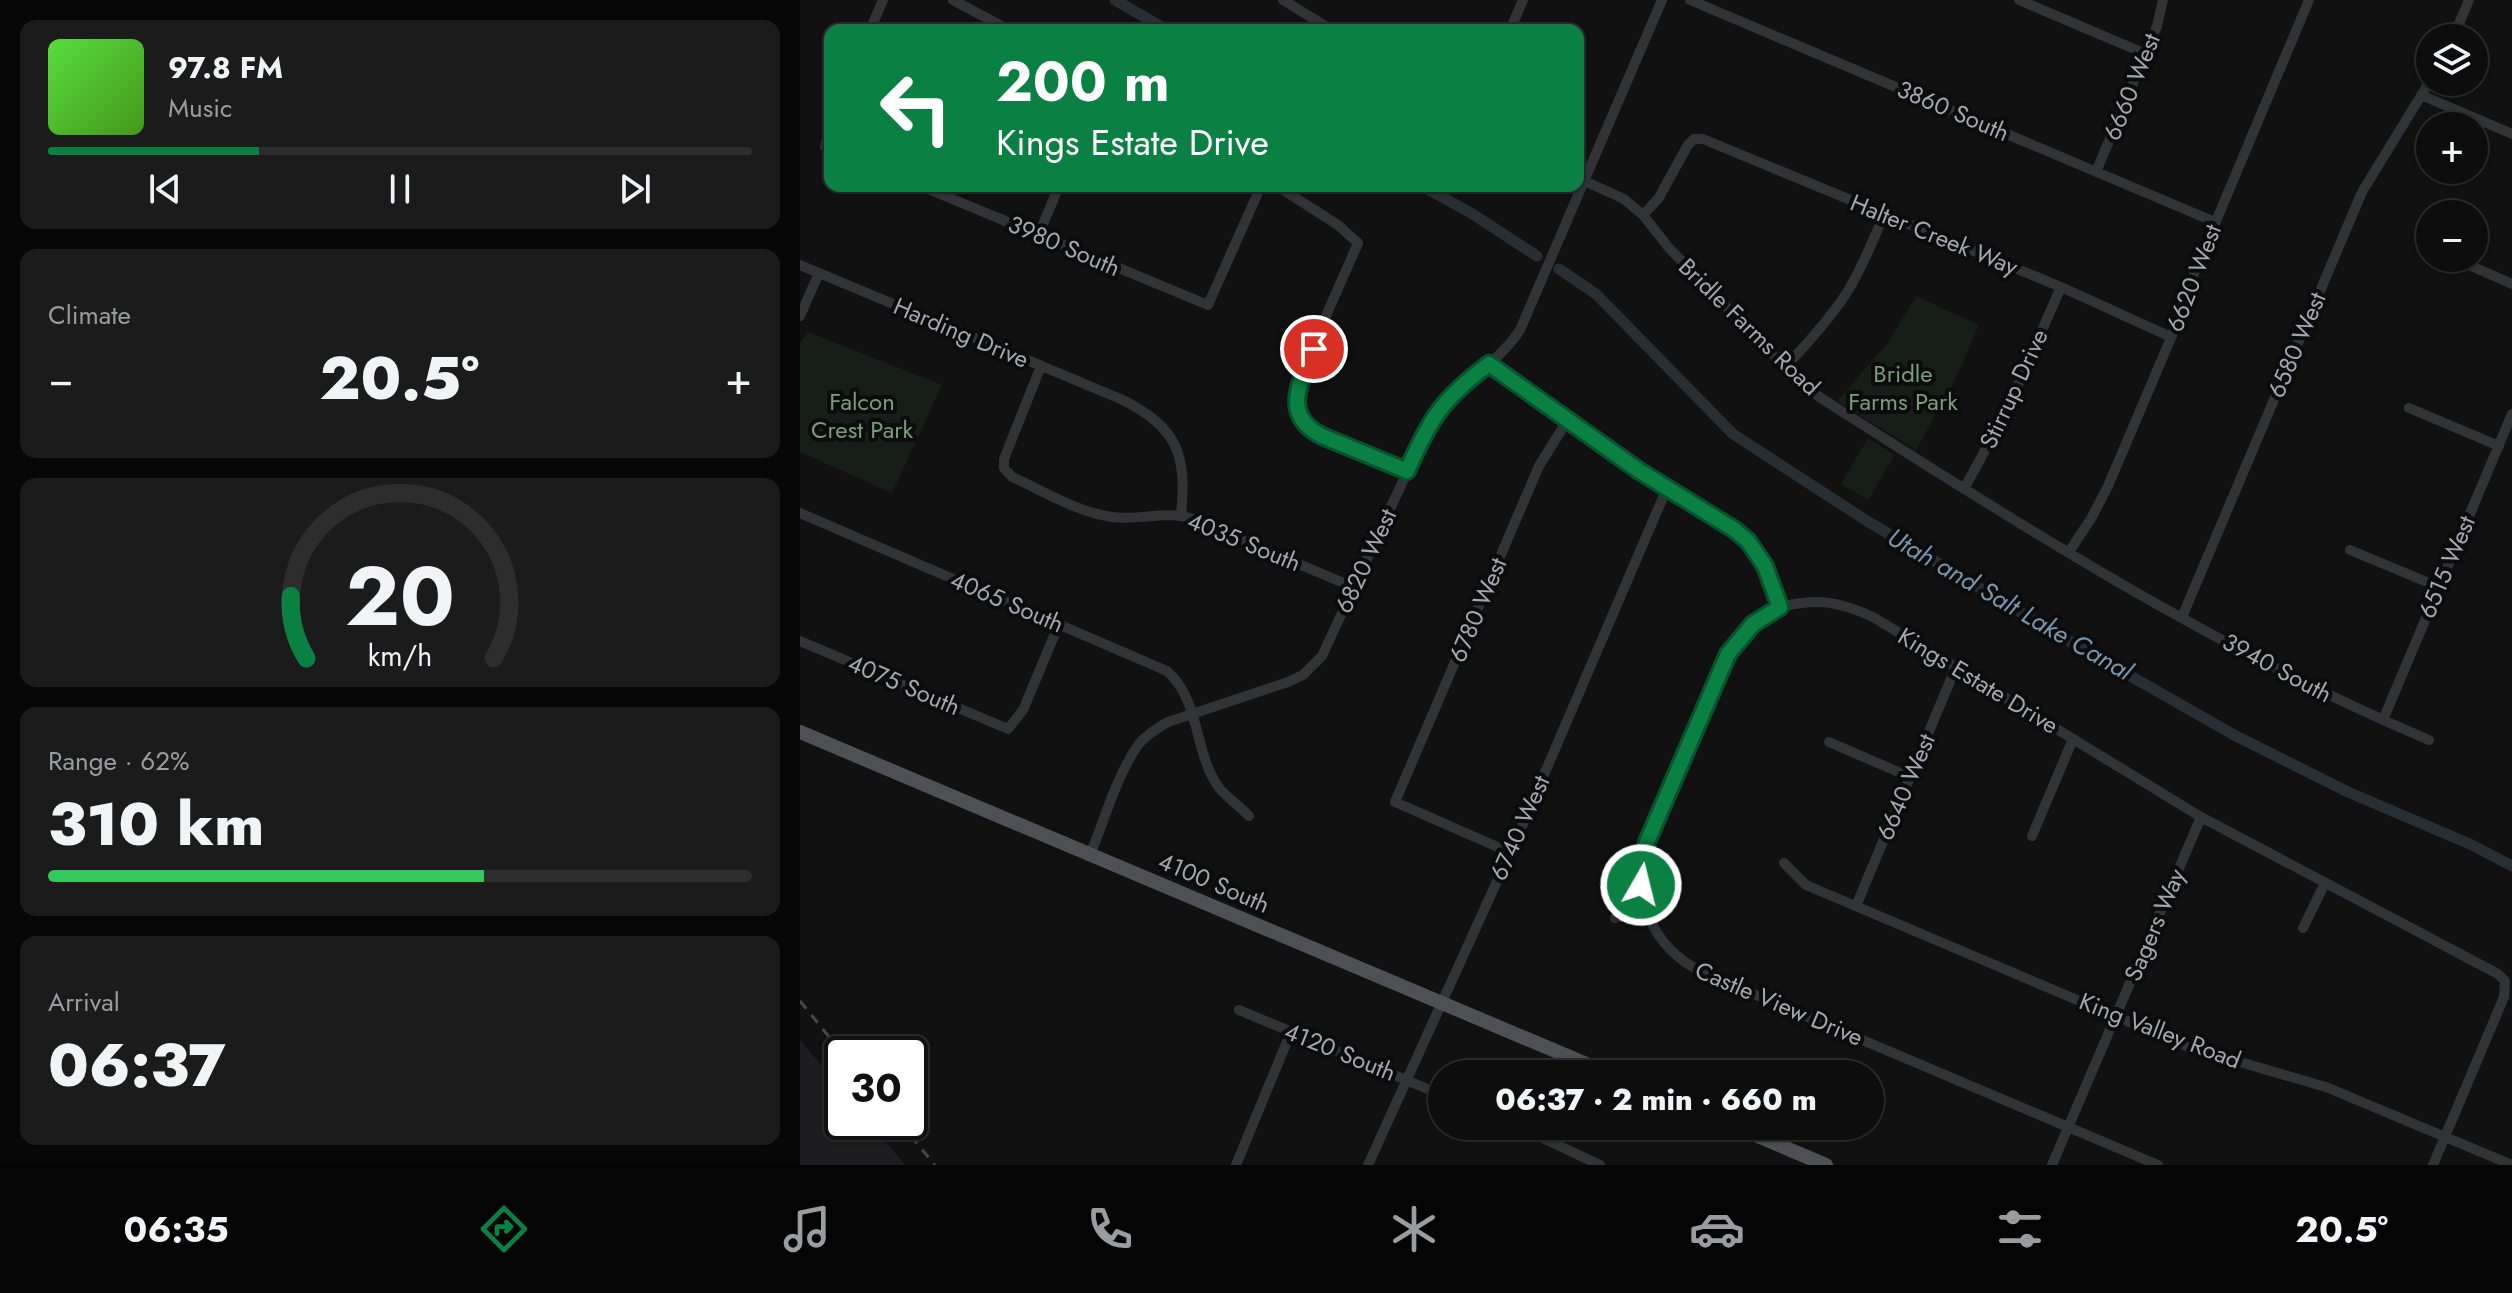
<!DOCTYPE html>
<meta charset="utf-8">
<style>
body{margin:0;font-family:Jost,sans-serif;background:#1b1b1c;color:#f1f3f6;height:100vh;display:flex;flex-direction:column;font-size:30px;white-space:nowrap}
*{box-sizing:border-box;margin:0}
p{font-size:26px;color:#9a9c9e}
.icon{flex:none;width:44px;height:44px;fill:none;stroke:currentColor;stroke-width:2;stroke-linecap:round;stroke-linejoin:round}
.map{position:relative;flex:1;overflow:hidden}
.drawer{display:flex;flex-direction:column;gap:20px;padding:20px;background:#070708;width:800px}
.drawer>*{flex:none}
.top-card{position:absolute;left:24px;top:24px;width:760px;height:168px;border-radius:16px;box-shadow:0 2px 6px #0004,0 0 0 2px #2d2d2e;background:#0b8043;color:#fff;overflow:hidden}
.controls{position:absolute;left:1616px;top:24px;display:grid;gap:16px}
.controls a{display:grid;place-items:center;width:72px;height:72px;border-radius:50%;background:#0d0d0e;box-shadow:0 2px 6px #0004,0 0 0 2px #2d2d2e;font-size:40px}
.speed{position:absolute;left:24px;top:1036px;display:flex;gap:16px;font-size:40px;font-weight:700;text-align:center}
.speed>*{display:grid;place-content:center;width:104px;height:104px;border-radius:50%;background:#0d0d0e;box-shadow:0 2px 6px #0004,0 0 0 2px #2d2d2e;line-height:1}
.speed .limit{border:4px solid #111;border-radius:12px;background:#fff;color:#111}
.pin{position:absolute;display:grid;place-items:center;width:68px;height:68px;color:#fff;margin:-34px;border:4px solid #fff;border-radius:50%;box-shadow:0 2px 8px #0007}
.me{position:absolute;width:88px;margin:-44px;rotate:8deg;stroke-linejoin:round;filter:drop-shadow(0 0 6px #0008)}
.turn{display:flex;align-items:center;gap:28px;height:168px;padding:0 40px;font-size:36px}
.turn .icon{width:104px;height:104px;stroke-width:2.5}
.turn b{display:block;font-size:56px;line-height:68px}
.big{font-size:60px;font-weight:800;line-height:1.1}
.drawer .tile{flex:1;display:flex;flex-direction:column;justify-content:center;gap:12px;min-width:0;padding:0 28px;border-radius:16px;background:#1b1b1c}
.drawer .dial{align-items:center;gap:0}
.dial svg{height:208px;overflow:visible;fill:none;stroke:#2d2d2e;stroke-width:7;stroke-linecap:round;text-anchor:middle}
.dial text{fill:#f1f3f6;stroke:none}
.song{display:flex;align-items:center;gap:24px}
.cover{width:96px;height:96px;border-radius:12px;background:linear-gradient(135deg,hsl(110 70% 55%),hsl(100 70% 35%))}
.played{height:8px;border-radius:4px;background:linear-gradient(90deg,#0b8043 30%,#2d2d2e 30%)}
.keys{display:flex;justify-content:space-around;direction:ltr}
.heat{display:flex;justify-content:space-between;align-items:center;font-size:44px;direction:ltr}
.charge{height:12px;border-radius:6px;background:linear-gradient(90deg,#34c759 62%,#2d2d2e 0)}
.trip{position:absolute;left:628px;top:1060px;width:456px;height:80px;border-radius:40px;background:#0d0d0e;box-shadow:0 2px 6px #0004,0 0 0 2px #2d2d2e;font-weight:800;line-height:80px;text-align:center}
.tabs{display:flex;height:128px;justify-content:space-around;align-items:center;background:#050506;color:#9a9c9e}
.tabs .icon{width:56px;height:56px}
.tabs .current{color:#0b8043}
.tabs b{font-size:36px;color:#f1f3f6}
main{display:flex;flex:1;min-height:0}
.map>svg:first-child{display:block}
</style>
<main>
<section class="drawer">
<div class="tile">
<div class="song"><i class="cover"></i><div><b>97.8 FM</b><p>Music</p></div></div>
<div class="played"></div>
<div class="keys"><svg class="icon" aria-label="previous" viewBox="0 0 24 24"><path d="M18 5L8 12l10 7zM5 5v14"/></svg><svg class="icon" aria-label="pause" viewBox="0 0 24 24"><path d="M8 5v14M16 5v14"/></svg><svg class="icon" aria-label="next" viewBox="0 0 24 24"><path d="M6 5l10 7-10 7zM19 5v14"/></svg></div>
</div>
<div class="tile"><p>Climate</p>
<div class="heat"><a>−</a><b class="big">20.5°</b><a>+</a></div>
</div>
<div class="tile dial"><svg viewBox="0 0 100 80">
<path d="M14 69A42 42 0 1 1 86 69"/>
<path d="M14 69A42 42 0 0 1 8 45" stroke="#0b8043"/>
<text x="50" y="56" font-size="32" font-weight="700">20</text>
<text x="50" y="72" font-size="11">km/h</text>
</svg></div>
<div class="tile"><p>Range · 62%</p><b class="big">310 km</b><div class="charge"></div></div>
<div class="tile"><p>Arrival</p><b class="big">06:37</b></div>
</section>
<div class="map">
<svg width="1712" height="1165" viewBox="0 0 1712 1165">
<rect width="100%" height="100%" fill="#111112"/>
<path fill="#1d1d1f" d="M0,1040l42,50v32h27l36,43h-105z"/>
<path fill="#171d18" d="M1116,296l63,29 -23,53 -40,72 -79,-49 50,-57z
M8,332l134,53 -50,108 -92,-41v-109z
M1068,438l27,17 -27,45 -27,-16z"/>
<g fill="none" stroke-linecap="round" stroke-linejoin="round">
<path stroke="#272f35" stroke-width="11" d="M315,0l52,30
M622,186l49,27 66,43
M759,269l37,25 137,140 134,87 202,120 165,94 114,57 124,53 40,21"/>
<path stroke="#323337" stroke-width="10" d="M153,0l56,30
M483,0l49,30
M890,0l525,222
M1219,0l127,54
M70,30l13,-30
M710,30l13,-30
M1653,38l16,-38
M1621,95l91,39
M30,126l-5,21 5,4
M1296,172l61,-146 6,-26
M780,179l44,20 19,16 26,33 128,131 24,19c196,126 394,251 608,342
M121,186l287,119 53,-119
M477,186l61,39 20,18c-11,27 -64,138 -61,159 1,17 10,26 25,34l85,35
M843,215l15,-16 30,-54 6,-6h9l358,148 110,50
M238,236l21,-50
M0,265l323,135c55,28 64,55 58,115
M1669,265l43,19
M0,316l19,-43
M689,364l149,106 97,60c25,21 34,47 45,77 38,-9 58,-6 93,10l328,200 297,157 7,7 -1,16 -71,168
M241,366l-37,93v9l8,9c31,14 65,35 100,40 27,4 53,-7 81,2l160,68
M985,367c22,-23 43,-46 61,-73 16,-25 26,-52 38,-79
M1609,408l90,38
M1164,489l44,-81 53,-121
M0,513l367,158c33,29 27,79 50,114 6,10 23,21 32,31
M1550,550l89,37
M1269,552l23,-35 16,-31 71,-167 11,-36 119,-283
M980,607l-27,17 -25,30 -81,188c-17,55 5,106 57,131l454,192
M1382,617l180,-425 68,-111
M0,641l208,88 15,-19 36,-86
M1583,720l129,-306
M1029,742l81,35
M1232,836l41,-97
M709,852l-114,-50 144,-336 28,-45
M290,855c14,-34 27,-80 48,-110 8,-10 19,-17 30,-23l120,-40 15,-7 19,-19 112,-242c26,-32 64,-50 86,-84l142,-330
M984,863l22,22 382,162 138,40 186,78
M1056,906l100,-239
M815,918l30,-9
M1503,928l22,-45
M439,1010l203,85
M717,1126l83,39
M436,1165l55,-133
M568,1165l151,-332 148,-345
M1252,1165l149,-348"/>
<path stroke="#4e5056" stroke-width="14" d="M0,732l810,342
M934,1126l92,39"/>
<path stroke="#45474c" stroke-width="3" stroke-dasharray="10 8" stroke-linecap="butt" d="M0,1001l43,53
M99,1122l36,43"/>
</g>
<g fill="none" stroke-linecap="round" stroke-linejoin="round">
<defs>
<path id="route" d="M514,349c-13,32 -34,66 8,87l85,35c23,-52 35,-72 82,-107l149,106 97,60 13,11 17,25 15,41 -27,17 -25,30 -81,188 -5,21 -1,22"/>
</defs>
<use href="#route" stroke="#07532c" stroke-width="20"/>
<use href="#route" stroke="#0b8043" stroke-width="14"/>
</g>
<g text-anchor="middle" stroke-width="8" stroke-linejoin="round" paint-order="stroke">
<g font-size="24" fill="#a2a7b3" stroke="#0c0c0d">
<text transform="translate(1332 87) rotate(-68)" y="8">6660 West</text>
<text transform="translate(1153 111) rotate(23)" y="8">3860 South</text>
<text transform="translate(1134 235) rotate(22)" y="8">Halter Creek Way</text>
<text transform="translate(264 246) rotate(23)" y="8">3980 South</text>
<text transform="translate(1394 278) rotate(-69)" y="8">6620 West</text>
<text transform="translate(949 327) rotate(44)" y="8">Bridle Farms Road</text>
<text transform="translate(161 333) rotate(23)" y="8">Harding Drive</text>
<text transform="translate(1497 345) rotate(-67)" y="8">6580 West</text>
<text transform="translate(1214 389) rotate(-65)" y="8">Stirrup Drive</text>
<text transform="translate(444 542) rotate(22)" y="8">4035 South</text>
<text transform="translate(566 561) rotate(-65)" y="8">6820 West</text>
<text transform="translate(1647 567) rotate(-67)" y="8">6515 West</text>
<text transform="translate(207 602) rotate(23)" y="8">4065 South</text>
<text transform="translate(678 610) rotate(-67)" y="8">6780 West</text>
<text transform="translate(1477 668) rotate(28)" y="8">3940 South</text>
<text transform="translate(1178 681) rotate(31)" y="8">Kings Estate Drive</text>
<text transform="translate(104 685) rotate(23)" y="8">4075 South</text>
<text transform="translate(1106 787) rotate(-67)" y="8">6640 West</text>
<text transform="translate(720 828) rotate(-66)" y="8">6740 West</text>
<text transform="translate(414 883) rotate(23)" y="8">4100 South</text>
<text transform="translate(1355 925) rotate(-67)" y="8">Sagers Way</text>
<text transform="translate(979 1004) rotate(23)" y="8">Castle View Drive</text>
<text transform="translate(1360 1031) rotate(21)" y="8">King Valley Road</text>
<text transform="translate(540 1052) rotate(22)" y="8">4120 South</text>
</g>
<g font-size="24" fill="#789e7a" stroke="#0c0c0d">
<text x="1103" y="382">Bridle<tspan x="1103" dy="28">Farms Park</tspan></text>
<text x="62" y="410">Falcon<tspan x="62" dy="28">Crest Park</tspan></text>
</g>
<g font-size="26" font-style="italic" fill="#7896af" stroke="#0c0c0d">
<text transform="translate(1210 604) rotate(30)" y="9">Utah and Salt Lake Canal</text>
</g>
</g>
</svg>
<div class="controls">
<a><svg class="icon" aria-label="layers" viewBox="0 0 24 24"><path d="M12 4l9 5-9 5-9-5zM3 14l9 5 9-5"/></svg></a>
<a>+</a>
<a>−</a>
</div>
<div class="speed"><div class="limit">30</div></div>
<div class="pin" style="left:514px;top:349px;background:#d93025"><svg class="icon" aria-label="arrive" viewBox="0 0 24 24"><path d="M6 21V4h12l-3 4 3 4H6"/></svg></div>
<svg class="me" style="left:841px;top:885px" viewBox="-20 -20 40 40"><circle r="17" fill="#0b8043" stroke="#fff" stroke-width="3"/><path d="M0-11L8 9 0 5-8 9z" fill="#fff"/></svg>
<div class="trip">06:37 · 2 min · 660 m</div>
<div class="top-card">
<div class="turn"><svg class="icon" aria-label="left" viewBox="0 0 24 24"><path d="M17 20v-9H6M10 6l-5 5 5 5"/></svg><div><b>200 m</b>Kings Estate Drive</div></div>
</div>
</div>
</main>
<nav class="tabs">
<b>06:35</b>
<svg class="icon current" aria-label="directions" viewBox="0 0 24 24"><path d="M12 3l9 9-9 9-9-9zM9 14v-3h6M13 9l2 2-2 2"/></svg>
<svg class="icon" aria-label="music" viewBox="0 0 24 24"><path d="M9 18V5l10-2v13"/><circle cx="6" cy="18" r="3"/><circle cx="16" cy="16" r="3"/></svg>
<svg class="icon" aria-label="phone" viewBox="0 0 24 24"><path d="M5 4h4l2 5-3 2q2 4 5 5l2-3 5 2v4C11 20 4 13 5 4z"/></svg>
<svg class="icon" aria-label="climate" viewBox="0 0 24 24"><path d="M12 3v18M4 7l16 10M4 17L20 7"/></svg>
<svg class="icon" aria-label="car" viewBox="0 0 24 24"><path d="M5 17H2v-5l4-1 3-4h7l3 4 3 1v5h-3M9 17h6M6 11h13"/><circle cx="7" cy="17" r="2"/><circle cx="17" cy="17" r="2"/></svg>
<svg class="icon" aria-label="filters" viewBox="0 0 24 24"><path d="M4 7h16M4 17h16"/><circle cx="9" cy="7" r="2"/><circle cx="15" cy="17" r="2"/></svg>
<b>20.5°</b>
</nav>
